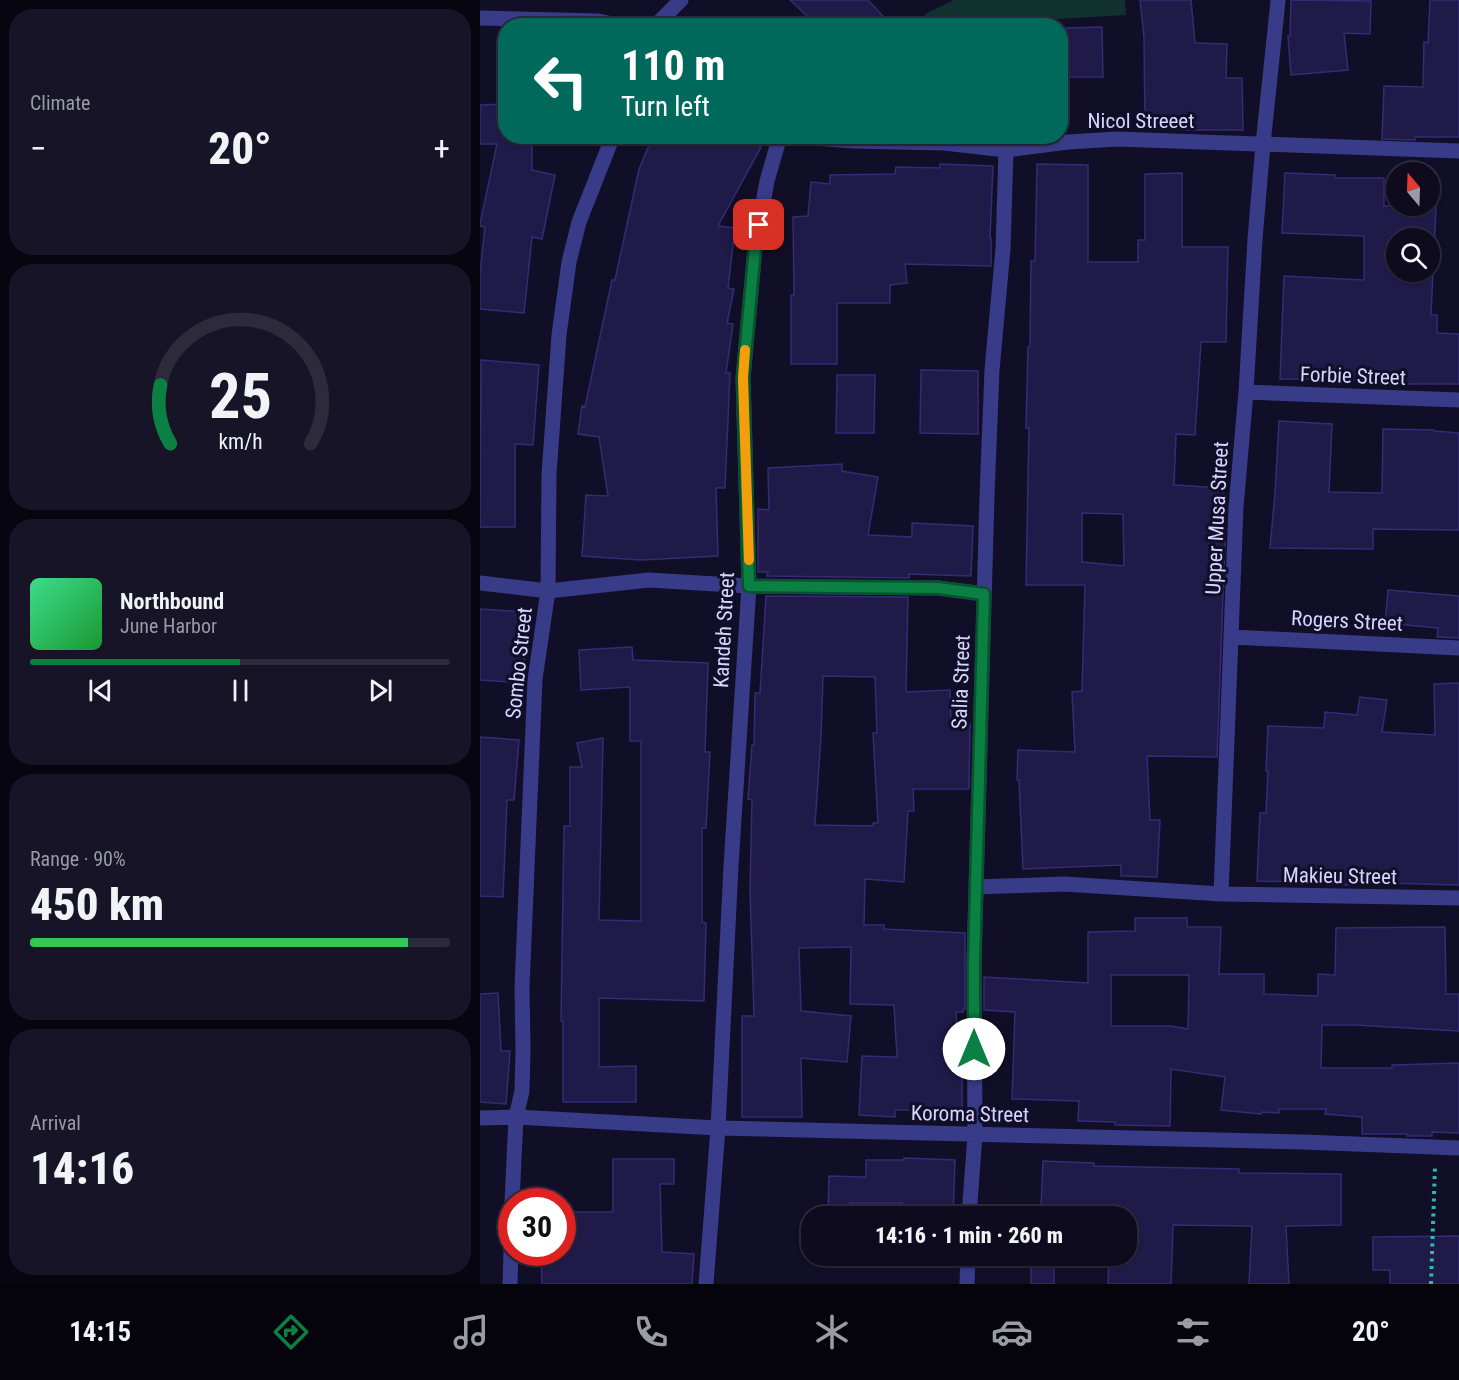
<!DOCTYPE html>
<meta charset="utf-8">
<style>
body{margin:0;font-family:"Roboto Condensed",sans-serif;background:#161426;color:#f1f3f6;height:100vh;display:flex;flex-direction:column;font-size:22px;white-space:nowrap}
*{box-sizing:border-box;margin:0}
p{font-size:20px;color:#9a9ba4}
.icon{flex:none;width:33px;height:33px;fill:none;stroke:currentColor;stroke-width:2;stroke-linecap:round;stroke-linejoin:round}
.map{position:relative;flex:1;overflow:hidden}
.side{display:flex;flex-direction:column;gap:9px;padding:9px;background:#070610;width:480px}
.side>*{flex:none}
.guide{position:absolute;left:18px;top:18px;width:570px;height:126px;border-radius:24px;box-shadow:0 2px 4px #0004,0 0 0 2px #2d2b3b;background:#00695c;color:#fff;overflow:hidden}
.needle{width:39px;rotate:341deg}
.fabs{position:absolute;left:906px;top:162px;display:grid;gap:12px}
.fabs a{display:grid;place-items:center;width:54px;height:54px;border-radius:50%;background:#0d0b1d;box-shadow:0 2px 4px #0004,0 0 0 2px #2d2b3b;font-size:30px}
.speed{position:absolute;left:18px;top:1188px;display:flex;gap:12px;font-size:30px;font-weight:700;text-align:center}
.speed>*{display:grid;place-content:center;width:78px;height:78px;border-radius:50%;background:#0d0b1d;box-shadow:0 2px 4px #0004,0 0 0 2px #2d2b3b;line-height:1}
.speed .limit{border:9px solid #d22;background:#fff;color:#111}
.pin{position:absolute;display:grid;place-items:center;width:51px;height:51px;color:#fff;margin:-26px;border-radius:12px;box-shadow:0 3px 9px #0006}
.me{position:absolute;width:66px;margin:-33px;rotate:0deg;stroke-linejoin:round;filter:drop-shadow(0 0 4px #0008)}
.turn{display:flex;align-items:center;gap:21px;height:126px;padding:0 24px;font-size:27px}
.turn .icon{width:78px;height:78px;stroke-width:2.5}
.turn b{display:block;font-size:42px;line-height:51px}
.big{font-size:45px;font-weight:800;line-height:1.1}
.side .card{flex:1;display:flex;flex-direction:column;justify-content:center;gap:9px;min-width:0;padding:0 21px;border-radius:24px;background:#161426}
.side .dial{align-items:center;gap:0}
.dial svg{height:156px;overflow:visible;fill:none;stroke:#2d2b3b;stroke-width:7;stroke-linecap:round;text-anchor:middle}
.dial text{fill:#f1f3f6;stroke:none}
.song{display:flex;align-items:center;gap:18px}
.cover{width:72px;height:72px;border-radius:9px;background:linear-gradient(135deg,hsl(150 70% 55%),hsl(130 70% 35%))}
.played{height:6px;border-radius:3px;background:linear-gradient(90deg,#0b8043 50%,#2d2b3b 50%)}
.keys{display:flex;justify-content:space-around;direction:ltr}
.heat{display:flex;justify-content:space-between;align-items:center;font-size:33px;direction:ltr}
.charge{height:9px;border-radius:4px;background:linear-gradient(90deg,#34c759 90%,#2d2b3b 0)}
.trip{position:absolute;left:321px;top:1206px;width:336px;height:60px;border-radius:24px;background:#0d0b1d;box-shadow:0 2px 4px #0004,0 0 0 2px #2d2b3b;font-weight:800;line-height:60px;text-align:center}
.menu{display:flex;height:96px;justify-content:space-around;align-items:center;background:#05040c;color:#9a9ba4}
.menu .icon{width:42px;height:42px}
.menu .active{color:#0b8043}
.menu b{font-size:27px;color:#f1f3f6}
main{display:flex;flex:1;min-height:0}
.map>svg:first-child{display:block}
</style>
<main>
<section class="side">
<div class="card"><p>Climate</p>
<div class="heat"><a>−</a><b class="big">20°</b><a>+</a></div>
</div>
<div class="card dial"><svg viewBox="0 0 100 80">
<path d="M14 69A42 42 0 1 1 86 69"/>
<path d="M14 69A42 42 0 0 1 9 39" stroke="#0b8043"/>
<text x="50" y="56" font-size="32" font-weight="700">25</text>
<text x="50" y="72" font-size="11">km/h</text>
</svg></div>
<div class="card">
<div class="song"><i class="cover"></i><div><b>Northbound</b><p>June Harbor</p></div></div>
<div class="played"></div>
<div class="keys"><svg class="icon" aria-label="previous" viewBox="0 0 24 24"><path d="M18 5L8 12l10 7zM5 5v14"/></svg><svg class="icon" aria-label="pause" viewBox="0 0 24 24"><path d="M8 5v14M16 5v14"/></svg><svg class="icon" aria-label="next" viewBox="0 0 24 24"><path d="M6 5l10 7-10 7zM19 5v14"/></svg></div>
</div>
<div class="card"><p>Range · 90%</p><b class="big">450 km</b><div class="charge"></div></div>
<div class="card"><p>Arrival</p><b class="big">14:16</b></div>
</section>
<div class="map">
<svg width="979" height="1284" viewBox="0 0 979 1284">
<rect width="100%" height="100%" fill="#110f27"/>
<path fill="#11312e" d="M474,0h171l1,15 -86,5 -16,6 -98,-1 -1,-11z"/>
<path fill="#201a49" stroke="#352b75" stroke-width="1.5" fill-rule="evenodd" d="M310,0h78l24,26h-74z
M660,0h51l4,43 32,1 -1,34h16l1,52h-57l-39,-3v-2h-2l-1,-88z
M811,0l80,1 -1,33 -26,-1 4,37 -57,5 -3,-39h2z
M950,0h29v137h-44v3l-33,-1 2,-53 39,1 1,-45 4,1z
M622,27l1,50h-37v-9h-6v-35h6v-5z
M26,104v32h26v34l23,5 -13,64 -10,-2 -8,76 -44,-4v-35l5,-47 -5,-1v-2l17,-80h-17v-39z
M173,136h88l20,11 -43,79 17,2 -7,60 6,1 -7,34 6,1 -7,49h4l-5,115h-9l2,68 -77,4 -59,-4 4,-61 22,1 -9,-59 -21,-3 4,-28 3,1 27,-127h3l24,-111z
M460,164l53,2 -3,72h1v28l-86,-2 2,19 -17,2v18h-53v61h-46v-69h3l-1,-78 15,-1 3,-34 19,2v-9l65,-1 1,-7 44,1z
M557,164l51,1v97h50v-22h7v-66l37,-1v74h46l-2,95h-25l-6,93 -19,-1 -2,51 50,3 -3,53h4l-8,216 -70,-1 3,64h10l-3,57 -36,-1v-11l-98,4 -4,-89h-2l1,-30 57,2 -3,-60 10,-1 3,-106h-59l3,-157h-3l2,-81h2l1,-86h4zM602,513l41,1 1,52 -42,-4z
M805,173l50,2v3h49v28h52l-5,109h6v18l22,1v50h-80v-4l-99,-1 4,-103 80,4v-44l-82,-3zM916,238h34v34h-34z
M1,360l58,5 -6,80 -18,-1v83h-35z
M441,370l57,1v63l-58,-1z
M357,375h38l-1,58h-38z
M799,421l53,3 -3,68 53,1 1,-64 51,1v1l25,2v97l-86,-1v20l-103,-1 5,-55z
M362,464v7l36,6 -10,58 44,2v-14l61,3 -2,50 -62,-2v4l-142,-2 1,-4h-10v-63l11,1 -1,-42z
M908,590l71,6v42l-22,-1 1,-9 -53,-5z
M286,596l142,1 -2,95 44,-2 1,34h19l-1,65h-56l1,22h-6l-4,71 -39,-3 -1,46h20v4l81,4v76h-2v3h-7l3,51h3v47h-67v7l-36,-2 3,-59 35,1 -3,-52 -44,-1 1,-57 -52,1 2,63 50,5 -4,46 -46,-4 1,59h-60v-101h12l-4,-126 2,-90 -4,-1 4,-54h2l1,-52h5zM343,676l52,1 2,56h-4l5,90h-5v3l-58,-1 6,-89z
M0,609l47,3 -4,71 -43,-3z
M152,647l1,13 75,3 -3,89h5l-4,76h-4v94l4,1 -2,78 -105,-3v69l37,-1v36h-73v-81h-2l3,-195h6v-59h12l-5,-24 26,-5 -4,182 42,1v-180h-11v-54l-49,3 -2,-40z
M979,683v202l-111,-3v3l-52,-2v-1l-39,-1 3,-68h6l2,-42h-2l2,-45 56,2 1,-16 32,3 3,-18 27,3 -5,32 53,3 -1,-51z
M0,737l39,3 -5,60h-7l-4,97 -23,-1z
M655,918h52v9h34l-2,47h45v20l54,2v-22l17,1 1,-47 109,-1 1,67h13v37l-104,-6h-33l-1,43h71v-3l67,-2v70l-27,-1v4h-25v-2h-45v-17l-37,-3 1,-5h-47v4l-17,-1 -1,2 -40,-4 4,-33 -54,-8 -1,57 -55,-1v-3l-37,-1 1,-20 -67,-2 3,-87 -31,-2v-33l104,6v-51l47,-1zM631,975h78l-1,54 -17,-3h-60z
M18,993l3,58h9l-4,53 -26,-2v-108z
M424,1158l51,2 -2,56h-51v-13h-52v13h-22l1,-40 37,1v-17h38z
M133,1159h61v25h-14l2,68 32,2 -2,30h-150l-1,-32h28v-40h44z
M563,1161l51,2v3l145,3v4l102,1v51l-55,1 3,58h-40l3,-58 -79,-1 -2,59h-63l1,-28h17v-42l-29,-1 1,-4 -57,-3z
M979,1236v48h-69v-14h-17v-33z
M551,1256h23v28h-23z"/>
<g fill="none" stroke-linecap="round" stroke-linejoin="round">
<path stroke="#2cbca9" stroke-width="4" stroke-dasharray="3 4.5" stroke-linecap="butt" d="M951,1284l4,-118"/>
<path stroke="#383b88" stroke-width="15" d="M0,18l118,3 25,5
M175,26l26,-26
M307,136l67,5 90,2 62,7 62,-8 49,-3 342,12
M766,392l213,8
M0,583l68,8 101,-11 100,6 189,2 46,6
M752,637l227,11
M496,887l88,-3 157,10 238,4
M741,894l15,-387 10,-115 9,-153 8,-95 15,-143
M0,1118l36,-1 202,11 585,14 156,6
M32,1202l4,-85 6,-26 1,-42 -1,-62 13,-308 13,-88 1,-117 10,-139 10,-73 10,-40 34,-86
M489,1216l6,-81 -1,-173 13,-466 5,-126 11,-121 3,-99
M30,1284l2,-66
M226,1284l12,-156 13,-262 18,-280 -6,-208 12,-130 12,-67 13,-45
M487,1284l1,-28"/>
</g>
<g fill="none" stroke-linecap="round" stroke-linejoin="round">
<defs>
<path id="route" d="M279,225l-4,23 -12,130 6,208 189,2 46,6 -10,368v87"/>
</defs>
<use href="#route" stroke="#07532c" stroke-width="15"/>
<use href="#route" stroke="#0b8043" stroke-width="10"/>
<path stroke="#f59e0b" stroke-width="10" d="M265,350l-2,28 6,182"/>
</g>
<g text-anchor="middle" stroke-width="6" stroke-linejoin="round" paint-order="stroke">
<g font-size="21" fill="#d7d5ff" stroke="#110f27">
<text x="661" y="128">Nicol Streeet</text>
<text transform="translate(873 376) rotate(2)" y="7">Forbie Street</text>
<text transform="translate(737 518) rotate(-87)" y="7">Upper Musa Street</text>
<text transform="translate(867 621) rotate(3)" y="7">Rogers Street</text>
<text transform="translate(244 630) rotate(-87)" y="7">Kandeh Street</text>
<text transform="translate(39 663) rotate(-84)" y="7">Sombo Street</text>
<text transform="translate(481 682) rotate(-88)" y="7">Salia Street</text>
<text transform="translate(860 876) rotate(1)" y="7">Makieu Street</text>
<text transform="translate(490 1114) rotate(1)" y="7">Koroma Street</text>
</g>
</g>
</svg>
<div class="fabs">
<a><svg class="needle" viewBox="-14 -14 28 28"><path d="M0-13l5 13h-10z" fill="#e53935"/><path d="M0 13l5-13h-10z" fill="#9a9ba4"/></svg></a>
<a><svg class="icon" aria-label="search" viewBox="0 0 24 24"><circle cx="10" cy="10" r="6"/><path d="M15 15l6 6"/></svg></a>
</div>
<div class="speed"><div class="limit">30</div></div>
<div class="pin" style="left:279px;top:225px;background:#d93025"><svg class="icon" aria-label="arrive" viewBox="0 0 24 24"><path d="M6 21V4h12l-3 4 3 4H6"/></svg></div>
<svg class="me" style="left:494px;top:1049px" viewBox="-20 -20 40 40"><circle r="19" fill="#fff"/><path d="M0-13L10 11 0 6-10 11z" fill="#0b8043"/></svg>
<div class="trip">14:16 · 1 min · 260 m</div>
<div class="guide">
<div class="turn"><svg class="icon" aria-label="left" viewBox="0 0 24 24"><path d="M17 20v-9H6M10 6l-5 5 5 5"/></svg><div><b>110 m</b>Turn left</div></div>
</div>
</div>
</main>
<nav class="menu">
<b>14:15</b>
<svg class="icon active" aria-label="directions" viewBox="0 0 24 24"><path d="M12 3l9 9-9 9-9-9zM9 14v-3h6M13 9l2 2-2 2"/></svg>
<svg class="icon" aria-label="music" viewBox="0 0 24 24"><path d="M9 18V5l10-2v13"/><circle cx="6" cy="18" r="3"/><circle cx="16" cy="16" r="3"/></svg>
<svg class="icon" aria-label="phone" viewBox="0 0 24 24"><path d="M5 4h4l2 5-3 2q2 4 5 5l2-3 5 2v4C11 20 4 13 5 4z"/></svg>
<svg class="icon" aria-label="climate" viewBox="0 0 24 24"><path d="M12 3v18M4 7l16 10M4 17L20 7"/></svg>
<svg class="icon" aria-label="car" viewBox="0 0 24 24"><path d="M5 17H2v-5l4-1 3-4h7l3 4 3 1v5h-3M9 17h6M6 11h13"/><circle cx="7" cy="17" r="2"/><circle cx="17" cy="17" r="2"/></svg>
<svg class="icon" aria-label="filters" viewBox="0 0 24 24"><path d="M4 7h16M4 17h16"/><circle cx="9" cy="7" r="2"/><circle cx="15" cy="17" r="2"/></svg>
<b>20°</b>
</nav>
